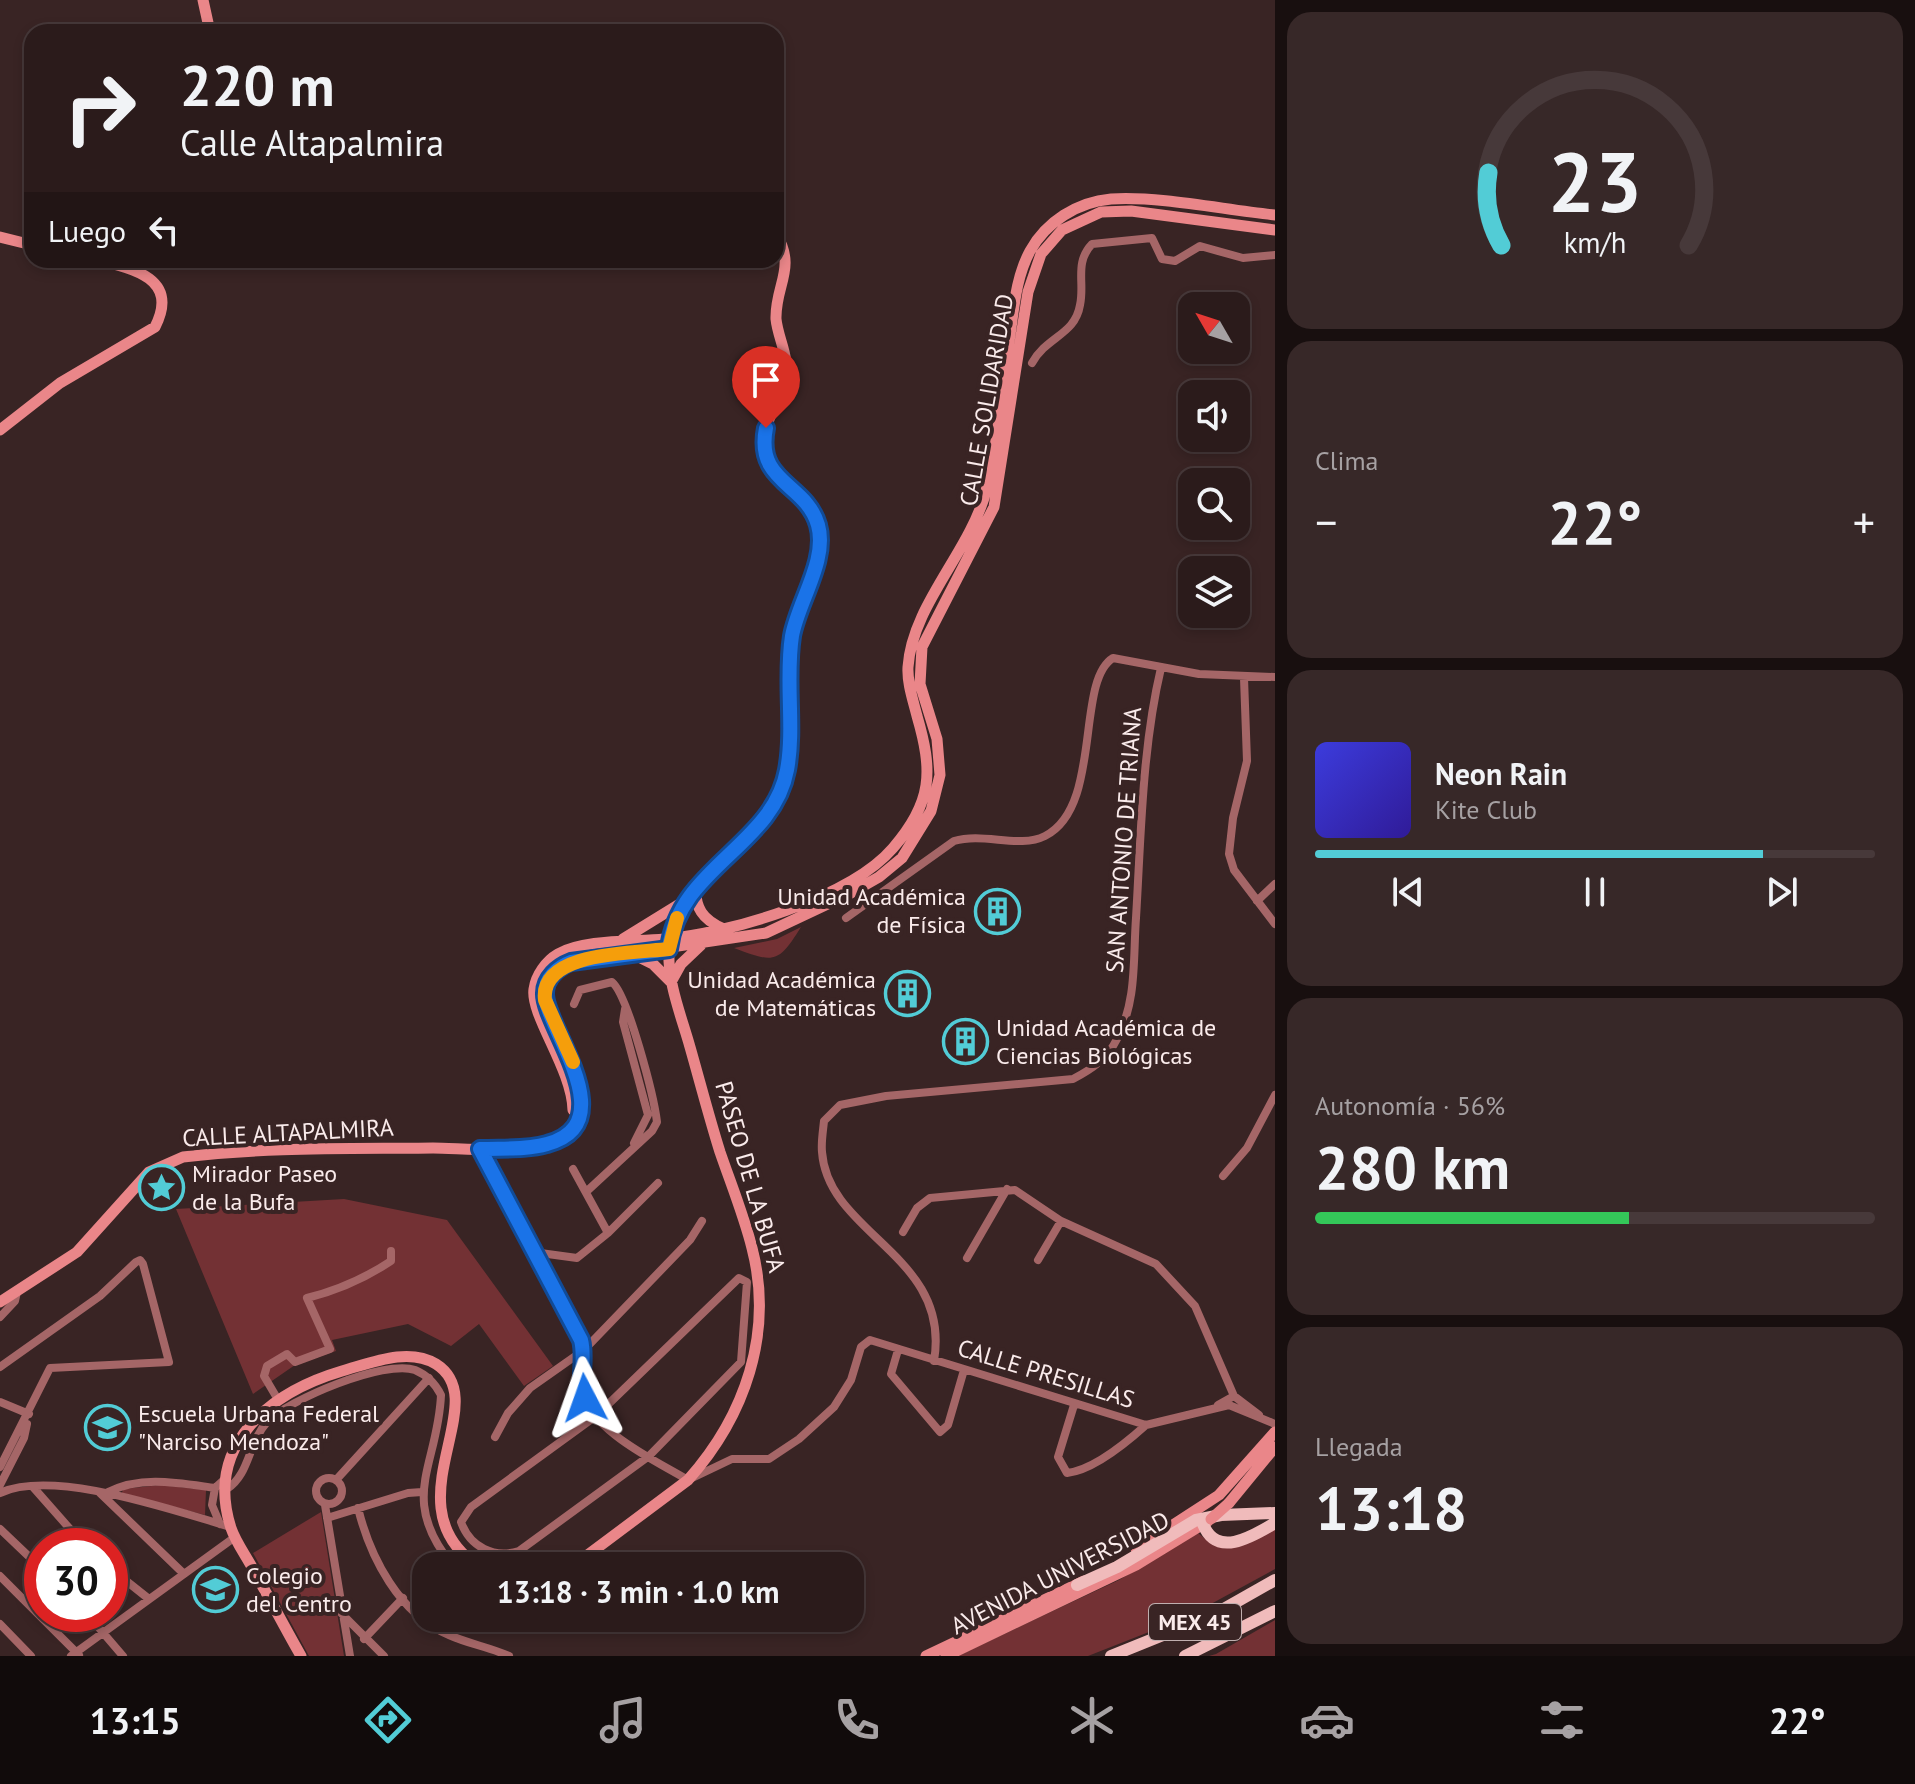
<!DOCTYPE html>
<html lang="es">
<meta charset="utf-8">
<style>
body{margin:0;font-family:"PT Sans",sans-serif;background:#372828;color:#f1f3f6;height:100vh;display:flex;flex-direction:column;font-size:30px;white-space:nowrap}
*{box-sizing:border-box;margin:0}
p{font-size:26px;color:#a6a1a3}
.icon{flex:none;width:44px;height:44px;fill:none;stroke:currentColor;stroke-width:2;stroke-linecap:round;stroke-linejoin:round}
.map{position:relative;flex:1;overflow:hidden}
.panel{display:flex;flex-direction:column;gap:12px;padding:12px;background:#180f0f;width:640px}
.panel>*{flex:none}
.top-card{position:absolute;left:24px;top:24px;width:760px;height:244px;border-radius:24px;box-shadow:0 4px 12px #0003,0 0 0 2px #47393a;background:#2b1b1b;color:#f1f3f6;overflow:hidden}
.needle{width:52px;rotate:309deg}
.tools{position:absolute;left:1178px;top:292px;display:grid;gap:16px}
.tools a{display:grid;place-items:center;width:72px;height:72px;border-radius:16px;background:#2b1b1b;box-shadow:0 4px 12px #0003,0 0 0 2px #47393a;font-size:40px}
.speed{position:absolute;left:24px;top:1528px;display:flex;gap:16px;font-size:40px;font-weight:700;text-align:center}
.speed>*{display:grid;place-content:center;width:104px;height:104px;border-radius:50%;background:#2b1b1b;box-shadow:0 4px 12px #0003,0 0 0 2px #47393a;line-height:1}
.speed .limit{border:12px solid #d22;background:#fff;color:#111}
.pin{position:absolute;display:grid;place-items:center;width:68px;height:68px;color:#fff;margin:-82px -34px;border-radius:50% 50% 50% 0;rotate:-45deg;box-shadow:0 0 8px #0007}
.pin .icon{rotate:45deg}
.me{position:absolute;width:88px;margin:-44px;rotate:356deg;stroke-linejoin:round;filter:drop-shadow(0 0 6px #0008)}
.turn{display:flex;align-items:center;gap:28px;height:168px;padding:0 24px;font-size:36px}
.turn .icon{width:104px;height:104px;stroke-width:2.5}
.turn b{display:block;font-size:56px;line-height:68px}
.then{display:flex;align-items:center;height:76px;padding:0 24px;background:#0003;gap:16px;font-size:30px}
.big{font-size:60px;font-weight:800;line-height:1.1}
.panel .tile{flex:1;display:flex;flex-direction:column;justify-content:center;gap:12px;min-width:0;padding:0 28px;border-radius:24px;background:#372828}
.panel .dial{align-items:center;gap:0}
.dial svg{height:208px;overflow:visible;fill:none;stroke:#47393a;stroke-width:7;stroke-linecap:round;text-anchor:middle}
.dial text{fill:#f1f3f6;stroke:none}
.song{display:flex;align-items:center;gap:24px}
.cover{width:96px;height:96px;border-radius:12px;background:linear-gradient(135deg,hsl(240 70% 55%),hsl(250 70% 35%))}
.played{height:8px;border-radius:4px;background:linear-gradient(90deg,#52ccd6 80%,#47393a 80%)}
.keys{display:flex;justify-content:space-around;direction:ltr}
.heat{display:flex;justify-content:space-between;align-items:center;font-size:44px;direction:ltr}
.charge{height:12px;border-radius:6px;background:linear-gradient(90deg,#34c759 56%,#47393a 0)}
.trip{position:absolute;left:412px;top:1552px;width:452px;height:80px;border-radius:24px;background:#2b1b1b;box-shadow:0 4px 12px #0003,0 0 0 2px #47393a;font-weight:800;line-height:80px;text-align:center}
.tab-bar{display:flex;height:128px;justify-content:space-around;align-items:center;background:#110b0b;color:#a6a1a3}
.tab-bar .icon{width:56px;height:56px}
.tab-bar .current{color:#52ccd6}
.tab-bar b{font-size:36px;color:#f1f3f6}
main{display:flex;flex:1;min-height:0}
.map>svg:first-child{display:block}
</style>
<main>
<div class="map">
<svg width="1275" height="1656" viewBox="0 0 1275 1656">
<rect width="100%" height="100%" fill="#392424"/>
<path fill="#733134" d="M801,927c-23,37 -27,36 -67,21l43,-9z
M344,1199l103,21 106,146 -29,20 -45,-62 -28,22 -43,-22 -76,16 4,11 -41,14 -42,29 -77,-185z
M161,1485l45,5 -1,25 -83,-22 1,-4z
M321,1512l23,144h-35l-56,-103z
M1275,1528v41l-88,48 -99,39h-131l162,-76 79,-47c28,25 48,10 77,-5z
M1275,1620v36h-66l7,-2z"/>
<g fill="none" stroke-linecap="round" stroke-linejoin="round">
<path stroke="#a56667" stroke-width="8" d="M1032,363c15,-27 43,-28 48,-58 5,-22 -6,-42 12,-61l60,-6 10,21 13,2 25,-15 43,12 32,-3
M1244,678l3,83 -14,57 -4,36 5,16 41,54
M1257,901l18,-17
M846,918l108,-77c30,-9 65,8 91,-5 58,-29 30,-155 68,-178l86,16 76,3
M574,1004l6,-14 32,-8c16,13 42,115 45,140l-5,9 -66,61
M625,1009l-2,13 25,93 -14,28
M480,1149l101,191c4,16 -4,32 0,49 11,43 72,70 107,91l44,-21h37l30,-20 35,-32 17,-27 10,-33 9,-7 276,85 83,-20 46,19
M573,1169l35,64
M1223,1176l24,-28 28,-53
M903,1232l14,-24 13,-10 85,-8 46,31 95,43 39,42 39,90
M533,1252l44,6 31,-25 50,-50
M967,1258l40,-69
M1038,1260l23,-39
M739,1278l8,4 -6,80 -92,94 -130,95c-25,8 -49,-4 -58,-29l10,-15 125,-91z
M0,1317l15,-16 2,-9
M898,1350l-7,24 49,58 8,-7 16,-55
M934,1361c18,-106 -106,-126 -112,-209 -1,-10 1,-21 2,-31l16,-16 46,-9 187,-17c19,-10 34,-20 44,-40 20,-38 16,-80 19,-121 5,-82 6,-170 25,-250
M0,1367l100,-71 36,-34 4,-2 3,4 26,98 -119,6 -50,99
M277,1398l-13,-22 3,-10 20,-12 8,8 35,-13 -23,-51c32,-8 57,-19 84,-37v-10
M0,1402l29,12
M1074,1405l-16,52 9,16c27,-3 59,-30 79,-48
M1218,1405l16,-9 25,19
M495,1437l13,-24 22,-25 54,-38 106,-110 12,-19
M316 1491a13 13 0 1 1 26 0a13 13 0 1 1-26 0Z
M336,1480l93,-102
M0,1485l24,-47 3,-14
M33,1487l52,59
M215,1488l-3,17 8,19
M227,1489c23,-15 21,-46 40,-67 21,-22 118,-63 148,-52 12,5 20,13 26,25 -3,71 -44,103 12,171
M99,1492l85,82
M108,1492c34,-17 71,-9 107,-4l11,-10
M0,1493c54,-25 174,18 231,34
M325,1505l25,151
M358,1508c12,49 41,106 91,127 20,9 40,12 60,21
M327,1518l81,-25 14,-1
M0,1529l42,40
M110,1568l39,31
M0,1576l79,79
M415,1611l11,-12
M87,1614l36,42
M342,1614l42,42
M0,1624l31,32
M364,1639l39,-41
M71,1656l164,-119"/>
<path stroke="#ea8689" stroke-width="11" d="M203,0l7,32
M0,237l32,8
M0,430l60,-47 95,-56c25,-49 -23,-59 -58,-67
M696,884c-2,24 7,36 28,45
M623,939l60,-37
M633,954l20,10 18,18 10,-18 20,-19
M573,1110c-1,-41 -43,-95 -39,-121 2,-14 12,-28 24,-35 26,-15 76,-12 106,-15 64,-5 186,-41 229,-91 40,-46 40,-77 24,-132 -4,-16 -10,-33 -9,-49 4,-62 62,-115 78,-176 13,-51 16,-105 24,-156 4,-28 6,-58 20,-84 16,-29 47,-49 81,-52 51,-3 113,11 164,16
M0,1302l77,-50 72,-80 34,-15c82,-10 168,-8 250,-9 31,0 102,8 127,-10 70,-48 -64,-145 11,-176l195,-29 85,-40 28,-16 23,-19 29,-47 9,-36 -3,-36 -17,-55 2,-37 72,-140 34,-215 13,-38 21,-24 39,-18 30,-1 144,19
M1229,1503l46,-56
M1136,1549l83,-54 56,-63
M573,1566l115,-86c57,-64 86,-147 64,-232 -8,-32 -21,-64 -32,-96 -11,-35 -20,-70 -30,-105 -9,-32 -23,-65 -21,-99 3,-73 87,-97 112,-157 20,-47 3,-105 11,-155 6,-35 36,-76 26,-111 -10,-34 -55,-44 -54,-83 0,-22 17,-42 21,-64 5,-21 -7,-39 -9,-59 -1,-34 21,-51 0,-85
M301,1656c-16,-28 -31,-57 -47,-85 -7,-14 -18,-28 -23,-43 -27,-84 40,-136 111,-157 29,-8 66,-24 94,-7 60,38 -48,141 42,202
M926,1656l158,-75
M946,1656l190,-91 72,-44"/>
<path stroke="#f0bbbb" stroke-width="12" d="M1203,1524c14,35 50,12 72,-1
M1077,1585l40,-18 79,-47 25,-5 54,-2
M1111,1656l104,-42 60,-34
M1185,1656l90,-45"/>
<path stroke="#ea8689" stroke-width="11" d="M1211,1519l18,-16"/>
</g>
<g fill="none" stroke-linecap="round" stroke-linejoin="round">
<defs>
<path id="route" d="M585,1398c-7,-20 1,-39 -4,-58l-101,-191c21,-1 47,1 67,-5 79,-21 -4,-119 -2,-151 0,-15 13,-26 26,-31l98,-13c9,-81 104,-103 118,-179 8,-43 -2,-90 5,-134 6,-34 36,-76 26,-111 -12,-42 -63,-42 -52,-97"/>
</defs>
<use href="#route" stroke="#114b97" stroke-width="20"/>
<use href="#route" stroke="#1a73e8" stroke-width="14"/>
<path stroke="#f59e0b" stroke-width="14" d="M573,1062l-28,-62c-6,-49 91,-47 124,-51l8,-31"/>
</g>
<defs>
<symbol id="building-ring" viewBox="-11 -11 22 22"><circle r="9.5" fill="#392424" stroke="#52ccd6" stroke-width="1.5"/><path d="M-4-6H4V6H1V3H-1V6H-4ZM-2.5-4.3h1.7v1.8h-1.7ZM.8-4.3h1.7v1.8H.8ZM-2.5-1h1.7V.8h-1.7ZM.8-1h1.7V.8H.8Z" fill="#52ccd6"/></symbol>
<symbol id="sight-ring" viewBox="-11 -11 22 22"><circle r="9.5" fill="#392424" stroke="#52ccd6" stroke-width="1.5"/><path d="M0-6L1.8-2.2L6-1.7L2.9 1.2L3.7 5.4L0 3.3L-3.7 5.4L-2.9 1.2L-6-1.7L-1.8-2.2Z" fill="#52ccd6"/></symbol>
<symbol id="school-ring" viewBox="-11 -11 22 22"><circle r="9.5" fill="#392424" stroke="#52ccd6" stroke-width="1.5"/><path d="M0-5L7-2L0 1L-7-2ZM-4 1L0 2.5L4 1V4Q0 6-4 4Z" fill="#52ccd6"/></symbol>
</defs>
<g fill-rule="evenodd">
<use href="#building-ring" x="972" y="886" width="51" height="51"/>
<use href="#building-ring" x="882" y="968" width="51" height="51"/>
<use href="#building-ring" x="940" y="1016" width="51" height="51"/>
<use href="#sight-ring" x="136" y="1162" width="51" height="51"/>
<use href="#school-ring" x="82" y="1402" width="51" height="51"/>
<use href="#school-ring" x="190" y="1564" width="51" height="51"/>
</g>
<g text-anchor="middle" stroke-width="8" stroke-linejoin="round" paint-order="stroke">
<rect fill="#392424" stroke="#c0afaf" stroke-width="2" x="1149" y="1604" width="92" height="36" rx="6"/>
<g font-size="22" font-weight="bold" fill="#faebeb">
<text x="1195" y="1630">MEX 45</text>
</g>
<g font-size="24" fill="#faebeb" stroke="#392424">
<text transform="translate(987 400) rotate(-80)" y="8">CALLE SOLIDARIDAD</text>
<text transform="translate(1124 840) rotate(-86)" y="8">SAN ANTONIO DE TRIANA</text>
<text transform="translate(288 1133) rotate(-3)" y="8">CALLE ALTAPALMIRA</text>
<text transform="translate(750 1177) rotate(74)" y="8">PASEO DE LA BUFA</text>
<text transform="translate(1046 1374) rotate(17)" y="8">CALLE PRESILLAS</text>
<text transform="translate(1060 1573) rotate(-27)" y="8">AVENIDA UNIVERSIDAD</text>
</g>
<g font-size="24" fill="#faebeb" stroke="#392424" text-anchor="start">
<text x="966" y="905" text-anchor="end">Unidad Académica<tspan x="966" dy="28">de Física</tspan></text>
<text x="876" y="988" text-anchor="end">Unidad Académica<tspan x="876" dy="28">de Matemáticas</tspan></text>
<text x="996" y="1036">Unidad Académica de<tspan x="996" dy="28">Ciencias Biológicas</tspan></text>
<text x="192" y="1182">Mirador Paseo<tspan x="192" dy="28">de la Bufa</tspan></text>
<text x="138" y="1422">Escuela Urbana Federal<tspan x="138" dy="28">"Narciso Mendoza"</tspan></text>
<text x="246" y="1584">Colegio<tspan x="246" dy="28">del Centro</tspan></text>
</g>
</g>
</svg>
<div class="tools">
<a><svg class="needle" viewBox="-14 -14 28 28"><path d="M0-13l5 13h-10z" fill="#e53935"/><path d="M0 13l5-13h-10z" fill="#a6a1a3"/></svg></a>
<a><svg class="icon" aria-label="sound" viewBox="0 0 24 24"><path d="M4 9h4l5-4v14l-5-4H4zM17 9q2 3 0 6"/></svg></a>
<a><svg class="icon" aria-label="search" viewBox="0 0 24 24"><circle cx="10" cy="10" r="6"/><path d="M15 15l6 6"/></svg></a>
<a><svg class="icon" aria-label="layers" viewBox="0 0 24 24"><path d="M12 4l9 5-9 5-9-5zM3 14l9 5 9-5"/></svg></a>
</div>
<div class="speed"><div class="limit">30</div></div>
<div class="pin" style="left:766px;top:428px;background:#d93025"><svg class="icon" aria-label="arrive" viewBox="0 0 24 24"><path d="M6 21V4h12l-3 4 3 4H6"/></svg></div>
<svg class="me" style="left:585px;top:1398px" viewBox="-20 -20 40 40"><path d="M0-17L14 15 0 8-14 15z" fill="#1a73e8" stroke="#fff" stroke-width="4"/></svg>
<div class="trip">13:18 · 3 min · 1.0 km</div>
<div class="top-card">
<div class="turn"><svg class="icon" aria-label="right" viewBox="0 0 24 24"><path d="M7 20v-9h11M14 6l5 5-5 5"/></svg><div><b>220 m</b>Calle Altapalmira</div></div>
<div class="then">Luego<svg class="icon" aria-label="left" viewBox="0 0 24 24"><path d="M17 20v-9H6M10 6l-5 5 5 5"/></svg></div>
</div>
</div>
<section class="panel">
<div class="tile dial"><svg viewBox="0 0 100 80">
<path d="M14 69A42 42 0 1 1 86 69"/>
<path d="M14 69A42 42 0 0 1 9 41" stroke="#52ccd6"/>
<text x="50" y="56" font-size="32" font-weight="700">23</text>
<text x="50" y="72" font-size="11">km/h</text>
</svg></div>
<div class="tile"><p>Clima</p>
<div class="heat"><a>−</a><b class="big">22°</b><a>+</a></div>
</div>
<div class="tile">
<div class="song"><i class="cover"></i><div><b>Neon Rain</b><p>Kite Club</p></div></div>
<div class="played"></div>
<div class="keys"><svg class="icon" aria-label="previous" viewBox="0 0 24 24"><path d="M18 5L8 12l10 7zM5 5v14"/></svg><svg class="icon" aria-label="pause" viewBox="0 0 24 24"><path d="M8 5v14M16 5v14"/></svg><svg class="icon" aria-label="next" viewBox="0 0 24 24"><path d="M6 5l10 7-10 7zM19 5v14"/></svg></div>
</div>
<div class="tile"><p>Autonomía · 56%</p><b class="big">280 km</b><div class="charge"></div></div>
<div class="tile"><p>Llegada</p><b class="big">13:18</b></div>
</section>
</main>
<nav class="tab-bar">
<b>13:15</b>
<svg class="icon current" aria-label="directions" viewBox="0 0 24 24"><path d="M12 3l9 9-9 9-9-9zM9 14v-3h6M13 9l2 2-2 2"/></svg>
<svg class="icon" aria-label="music" viewBox="0 0 24 24"><path d="M9 18V5l10-2v13"/><circle cx="6" cy="18" r="3"/><circle cx="16" cy="16" r="3"/></svg>
<svg class="icon" aria-label="phone" viewBox="0 0 24 24"><path d="M5 4h4l2 5-3 2q2 4 5 5l2-3 5 2v4C11 20 4 13 5 4z"/></svg>
<svg class="icon" aria-label="climate" viewBox="0 0 24 24"><path d="M12 3v18M4 7l16 10M4 17L20 7"/></svg>
<svg class="icon" aria-label="car" viewBox="0 0 24 24"><path d="M5 17H2v-5l4-1 3-4h7l3 4 3 1v5h-3M9 17h6M6 11h13"/><circle cx="7" cy="17" r="2"/><circle cx="17" cy="17" r="2"/></svg>
<svg class="icon" aria-label="filters" viewBox="0 0 24 24"><path d="M4 7h16M4 17h16"/><circle cx="9" cy="7" r="2"/><circle cx="15" cy="17" r="2"/></svg>
<b>22°</b>
</nav>
